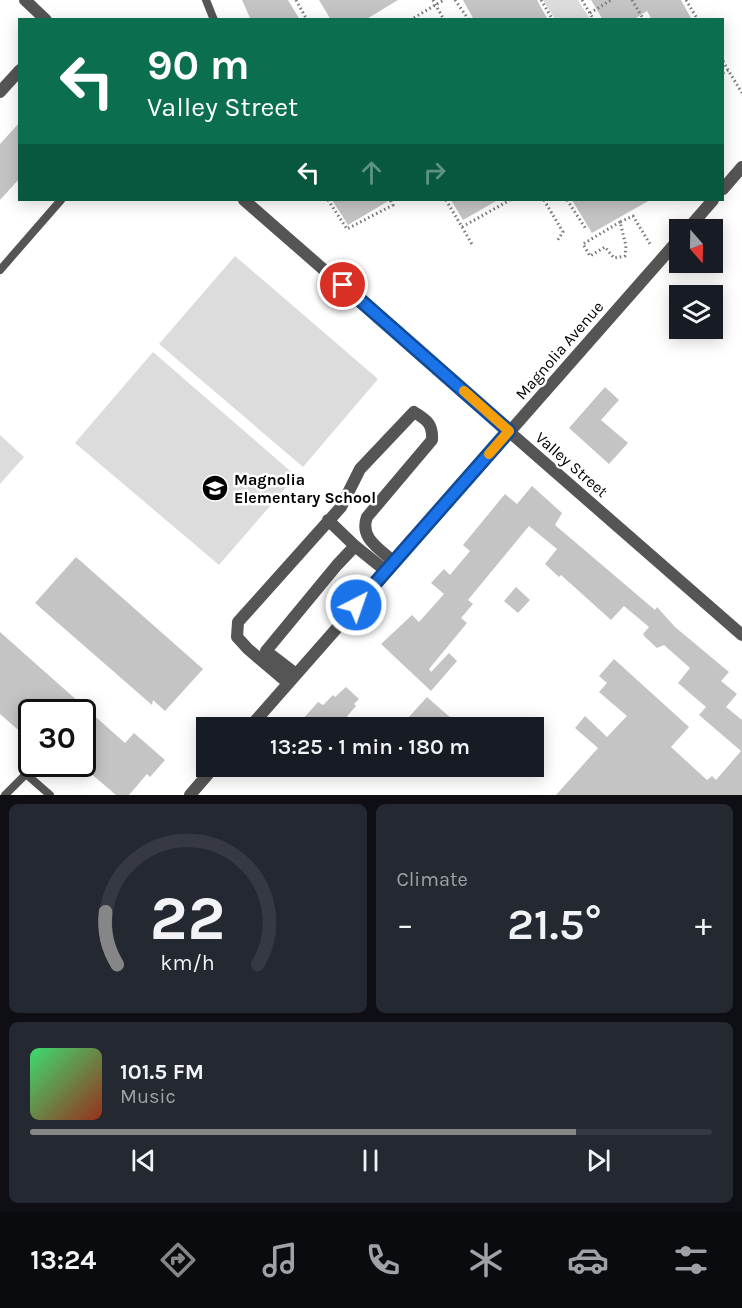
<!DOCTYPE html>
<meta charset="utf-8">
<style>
body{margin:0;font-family:Karla,sans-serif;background:#242831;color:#f1f3f6;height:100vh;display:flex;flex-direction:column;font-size:22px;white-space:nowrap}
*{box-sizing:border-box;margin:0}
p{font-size:20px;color:#9ea1a6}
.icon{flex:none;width:33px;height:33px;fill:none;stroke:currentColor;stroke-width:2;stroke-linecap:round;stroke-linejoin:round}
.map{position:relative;height:795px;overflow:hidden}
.panel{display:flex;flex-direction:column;gap:9px;padding:9px;background:#0d0f14;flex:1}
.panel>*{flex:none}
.banner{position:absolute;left:18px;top:18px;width:706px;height:183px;border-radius:0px;box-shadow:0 3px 15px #0003;background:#0b6e4f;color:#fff;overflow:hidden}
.needle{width:39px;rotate:160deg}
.tools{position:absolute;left:669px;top:219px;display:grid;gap:12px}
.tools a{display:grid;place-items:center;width:54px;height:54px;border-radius:0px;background:#171b24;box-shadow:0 3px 15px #0003;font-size:30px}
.speed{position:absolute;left:18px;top:699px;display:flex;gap:12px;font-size:30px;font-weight:700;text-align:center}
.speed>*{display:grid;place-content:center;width:78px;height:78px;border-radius:50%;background:#171b24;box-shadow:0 3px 15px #0003;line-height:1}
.speed .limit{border:3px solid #111;border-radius:9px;background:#fff;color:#111}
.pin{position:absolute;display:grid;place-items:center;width:51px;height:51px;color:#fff;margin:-26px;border:3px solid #fff;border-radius:50%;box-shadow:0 2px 6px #0007}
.me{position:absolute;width:66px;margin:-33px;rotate:41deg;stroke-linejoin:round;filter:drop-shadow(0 0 4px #0008)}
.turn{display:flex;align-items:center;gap:21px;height:126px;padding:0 30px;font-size:27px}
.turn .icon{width:78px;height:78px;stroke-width:2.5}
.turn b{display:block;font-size:42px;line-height:51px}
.lanes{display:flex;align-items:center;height:57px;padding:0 30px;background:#0003;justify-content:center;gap:30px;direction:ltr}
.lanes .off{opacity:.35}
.big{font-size:45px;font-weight:600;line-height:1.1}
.panel .tile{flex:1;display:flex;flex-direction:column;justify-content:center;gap:9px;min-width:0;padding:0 21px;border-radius:9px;background:#242831}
.panel .dial{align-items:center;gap:0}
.dial svg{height:156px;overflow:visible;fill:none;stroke:#363941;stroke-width:7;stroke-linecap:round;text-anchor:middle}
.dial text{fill:#f1f3f6;stroke:none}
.song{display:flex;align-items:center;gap:18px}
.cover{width:72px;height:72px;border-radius:9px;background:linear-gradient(135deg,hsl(140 70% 55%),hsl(10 70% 35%))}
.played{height:6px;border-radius:3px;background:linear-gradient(90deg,#858687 80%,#363941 80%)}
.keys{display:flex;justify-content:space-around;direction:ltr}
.heat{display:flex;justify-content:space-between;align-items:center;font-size:33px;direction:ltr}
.panel .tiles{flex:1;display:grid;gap:9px;grid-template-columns:1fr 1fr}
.tile:last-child{grid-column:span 2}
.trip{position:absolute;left:196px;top:717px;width:348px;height:60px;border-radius:0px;background:#171b24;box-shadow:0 3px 15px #0003;font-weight:600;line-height:60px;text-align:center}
.menu{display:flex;height:96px;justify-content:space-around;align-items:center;background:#090b0e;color:#9ea1a6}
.menu .icon{width:42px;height:42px}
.menu .selected{color:#858687}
.menu b{font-size:27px;color:#f1f3f6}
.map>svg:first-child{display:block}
</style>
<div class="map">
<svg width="742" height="795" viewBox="0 0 742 795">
<rect width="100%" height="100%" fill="#fff"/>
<path fill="#dcdcdc" d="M543,0h35l12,19h-35z
M235,256l143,123 -75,88 -144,-123z
M153,352l143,124 -77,89 -144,-122z
M0,435l24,22 -24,27z"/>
<path fill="#c4c4c4" d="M242,0h46l12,20h-49z
M319,0h79l-33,20h-34z
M463,0h74l11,20h-74z
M591,0h90l11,20h-40l-5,-9 -14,9h-30z
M20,122v56l-20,22v-56z
M332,200h58l-42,25z
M451,200h47l-35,20z
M572,200h78l-58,33z
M605,387l14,13 -18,20 27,23 -19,21 -40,-36z
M532,486l30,27 -7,12 100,85 2,-3 18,20 54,45 -8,9 16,13 -11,13 16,13v75h-186l42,-47 -23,-20 10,-12 22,21 20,-21 -28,-24 8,-9 -8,-7 15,-17 75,68 -18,20 36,33 5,-4 4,4 25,-29 -42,-36 7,-8 -28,-24 12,-15 -26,-23 -7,3 -12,-11 -2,-3 6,-7 -25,-21 -13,14 -50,-45 -2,2 -14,-13 12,-15 -28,-23 -61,74 5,4 -12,14 6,5 -38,46 2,3 18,-19 8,8 -26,30 -50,-47 31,-29 7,7 25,-28 -13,-11 13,-14 6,6 20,-24 -7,-6 42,-51 12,10z
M76,557l127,112 -38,42 -12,-11 -1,5 -117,-102z
M516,587l14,13 -12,13 -14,-12z
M0,632l125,111 9,-10 31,27 -15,17 -3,-3 -18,21h-13l-34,-29v-54h-50v30l-32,-28z
M346,687l13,12 -5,5 2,2 -19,22h-27l-8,-8 16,-18 5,3 10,-10 2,2z
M427,697l25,22 -8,9h-45z"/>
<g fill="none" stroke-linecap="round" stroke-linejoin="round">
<path stroke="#777" stroke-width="3" stroke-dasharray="1.5 3" stroke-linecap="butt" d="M296,0l11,20
M433,0l11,20
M455,0l14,20
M541,0l12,20
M582,0l12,20
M632,0l12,20
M686,0l12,20
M590,13l21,-13
M410,20l34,-20
M723,61l5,9
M723,73l5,-3 14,23
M328,200l19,29 46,-24 -3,-5
M446,200l16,27 48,-27
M544,200l19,32 -6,9
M567,200l19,29
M620,222l-37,22 7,12 15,-9 9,11 11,-2 1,-10 -6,-24 13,-6 17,28
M462,227l11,19"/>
<path stroke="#555" stroke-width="8" d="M206,0l8,20
M0,270l61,-70
M5,795l21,-21 24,21"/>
<path stroke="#555" stroke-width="12" d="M25,0l21,20
M0,92l20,-22
M723,189l19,-22
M244,200l498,435
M687,230l26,-30
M328,520l27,26
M296,674l-30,-23 71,-86 18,-19 31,25
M288,683l-40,-34 -11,-12 1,-15 103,-115 19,-38 54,-57c13,8 19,12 18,28l-65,77c-8,21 13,32 27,45
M249,728l431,-490
M190,795l25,-29"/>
</g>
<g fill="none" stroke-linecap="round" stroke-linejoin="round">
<defs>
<path id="route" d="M343,285l166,146 -153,174"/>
</defs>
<use href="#route" stroke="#114b97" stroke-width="15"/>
<use href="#route" stroke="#1a73e8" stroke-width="10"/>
<path stroke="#f59e0b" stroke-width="10" d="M464,391l45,40 -20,23"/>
</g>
<defs>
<symbol id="school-disc" viewBox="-11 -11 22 22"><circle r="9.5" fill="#000" stroke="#fff"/><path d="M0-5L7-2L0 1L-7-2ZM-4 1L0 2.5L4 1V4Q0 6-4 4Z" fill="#fff"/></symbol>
</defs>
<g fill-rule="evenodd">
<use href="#school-disc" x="200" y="473" width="30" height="30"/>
</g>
<g text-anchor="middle" stroke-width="5" stroke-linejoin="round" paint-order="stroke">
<g font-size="16" fill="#000" stroke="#fff">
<text transform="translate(559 350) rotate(-49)" y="6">Magnolia Avenue</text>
<text transform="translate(572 464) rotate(41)" y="6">Valley Street</text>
</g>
<g font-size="16" font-weight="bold" fill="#000" stroke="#fff" text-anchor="start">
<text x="234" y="485">Magnolia<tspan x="234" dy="18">Elementary School</tspan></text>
</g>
</g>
</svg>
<div class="tools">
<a><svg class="needle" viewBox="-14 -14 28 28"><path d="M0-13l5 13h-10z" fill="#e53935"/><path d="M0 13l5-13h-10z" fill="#9ea1a6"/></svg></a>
<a><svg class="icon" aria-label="layers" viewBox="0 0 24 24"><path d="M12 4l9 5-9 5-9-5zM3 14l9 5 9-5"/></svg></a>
</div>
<div class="speed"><div class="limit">30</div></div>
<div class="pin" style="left:343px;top:285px;background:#d93025"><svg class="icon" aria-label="arrive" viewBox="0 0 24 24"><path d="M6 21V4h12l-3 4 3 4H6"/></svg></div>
<svg class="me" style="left:356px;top:605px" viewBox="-20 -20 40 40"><circle r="17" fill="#1a73e8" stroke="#fff" stroke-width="3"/><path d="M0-11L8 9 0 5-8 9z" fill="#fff"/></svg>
<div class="trip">13:25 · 1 min · 180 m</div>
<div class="banner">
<div class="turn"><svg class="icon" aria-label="left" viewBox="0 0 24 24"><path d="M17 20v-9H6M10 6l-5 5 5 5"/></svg><div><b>90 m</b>Valley Street</div></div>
<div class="lanes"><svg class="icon" aria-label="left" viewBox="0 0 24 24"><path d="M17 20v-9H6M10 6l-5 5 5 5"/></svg><svg class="icon off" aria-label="ahead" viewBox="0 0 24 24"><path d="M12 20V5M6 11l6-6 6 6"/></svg><svg class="icon off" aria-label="right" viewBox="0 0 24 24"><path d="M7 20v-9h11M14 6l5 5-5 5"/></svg></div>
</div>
</div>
<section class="panel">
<div class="tiles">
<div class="tile dial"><svg viewBox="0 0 100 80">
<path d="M14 69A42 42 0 1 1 86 69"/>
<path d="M14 69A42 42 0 0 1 8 42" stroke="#858687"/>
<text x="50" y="56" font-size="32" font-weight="700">22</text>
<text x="50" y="72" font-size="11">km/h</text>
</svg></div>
<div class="tile"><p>Climate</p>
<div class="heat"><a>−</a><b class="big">21.5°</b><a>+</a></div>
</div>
<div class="tile">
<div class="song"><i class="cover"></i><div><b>101.5 FM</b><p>Music</p></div></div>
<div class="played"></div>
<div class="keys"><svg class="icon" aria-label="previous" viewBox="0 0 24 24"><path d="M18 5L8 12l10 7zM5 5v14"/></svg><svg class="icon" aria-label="pause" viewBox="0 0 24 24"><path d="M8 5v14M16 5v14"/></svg><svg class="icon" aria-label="next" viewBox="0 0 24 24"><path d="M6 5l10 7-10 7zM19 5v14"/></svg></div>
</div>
</div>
</section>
<nav class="menu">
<b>13:24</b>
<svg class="icon selected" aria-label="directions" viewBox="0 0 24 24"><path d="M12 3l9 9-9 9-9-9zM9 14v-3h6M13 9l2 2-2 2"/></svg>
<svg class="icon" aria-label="music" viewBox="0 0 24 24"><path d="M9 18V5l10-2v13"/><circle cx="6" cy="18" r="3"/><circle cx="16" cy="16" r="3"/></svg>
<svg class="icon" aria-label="phone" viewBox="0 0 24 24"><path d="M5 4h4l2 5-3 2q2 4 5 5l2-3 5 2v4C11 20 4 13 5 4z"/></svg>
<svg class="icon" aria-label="climate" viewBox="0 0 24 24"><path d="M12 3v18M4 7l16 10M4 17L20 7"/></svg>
<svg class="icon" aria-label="car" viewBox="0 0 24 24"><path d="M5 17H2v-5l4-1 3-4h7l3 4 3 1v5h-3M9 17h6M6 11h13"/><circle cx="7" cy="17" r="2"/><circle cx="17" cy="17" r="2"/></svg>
<svg class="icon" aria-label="filters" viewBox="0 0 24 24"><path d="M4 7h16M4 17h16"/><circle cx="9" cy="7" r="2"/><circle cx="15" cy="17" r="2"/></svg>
</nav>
